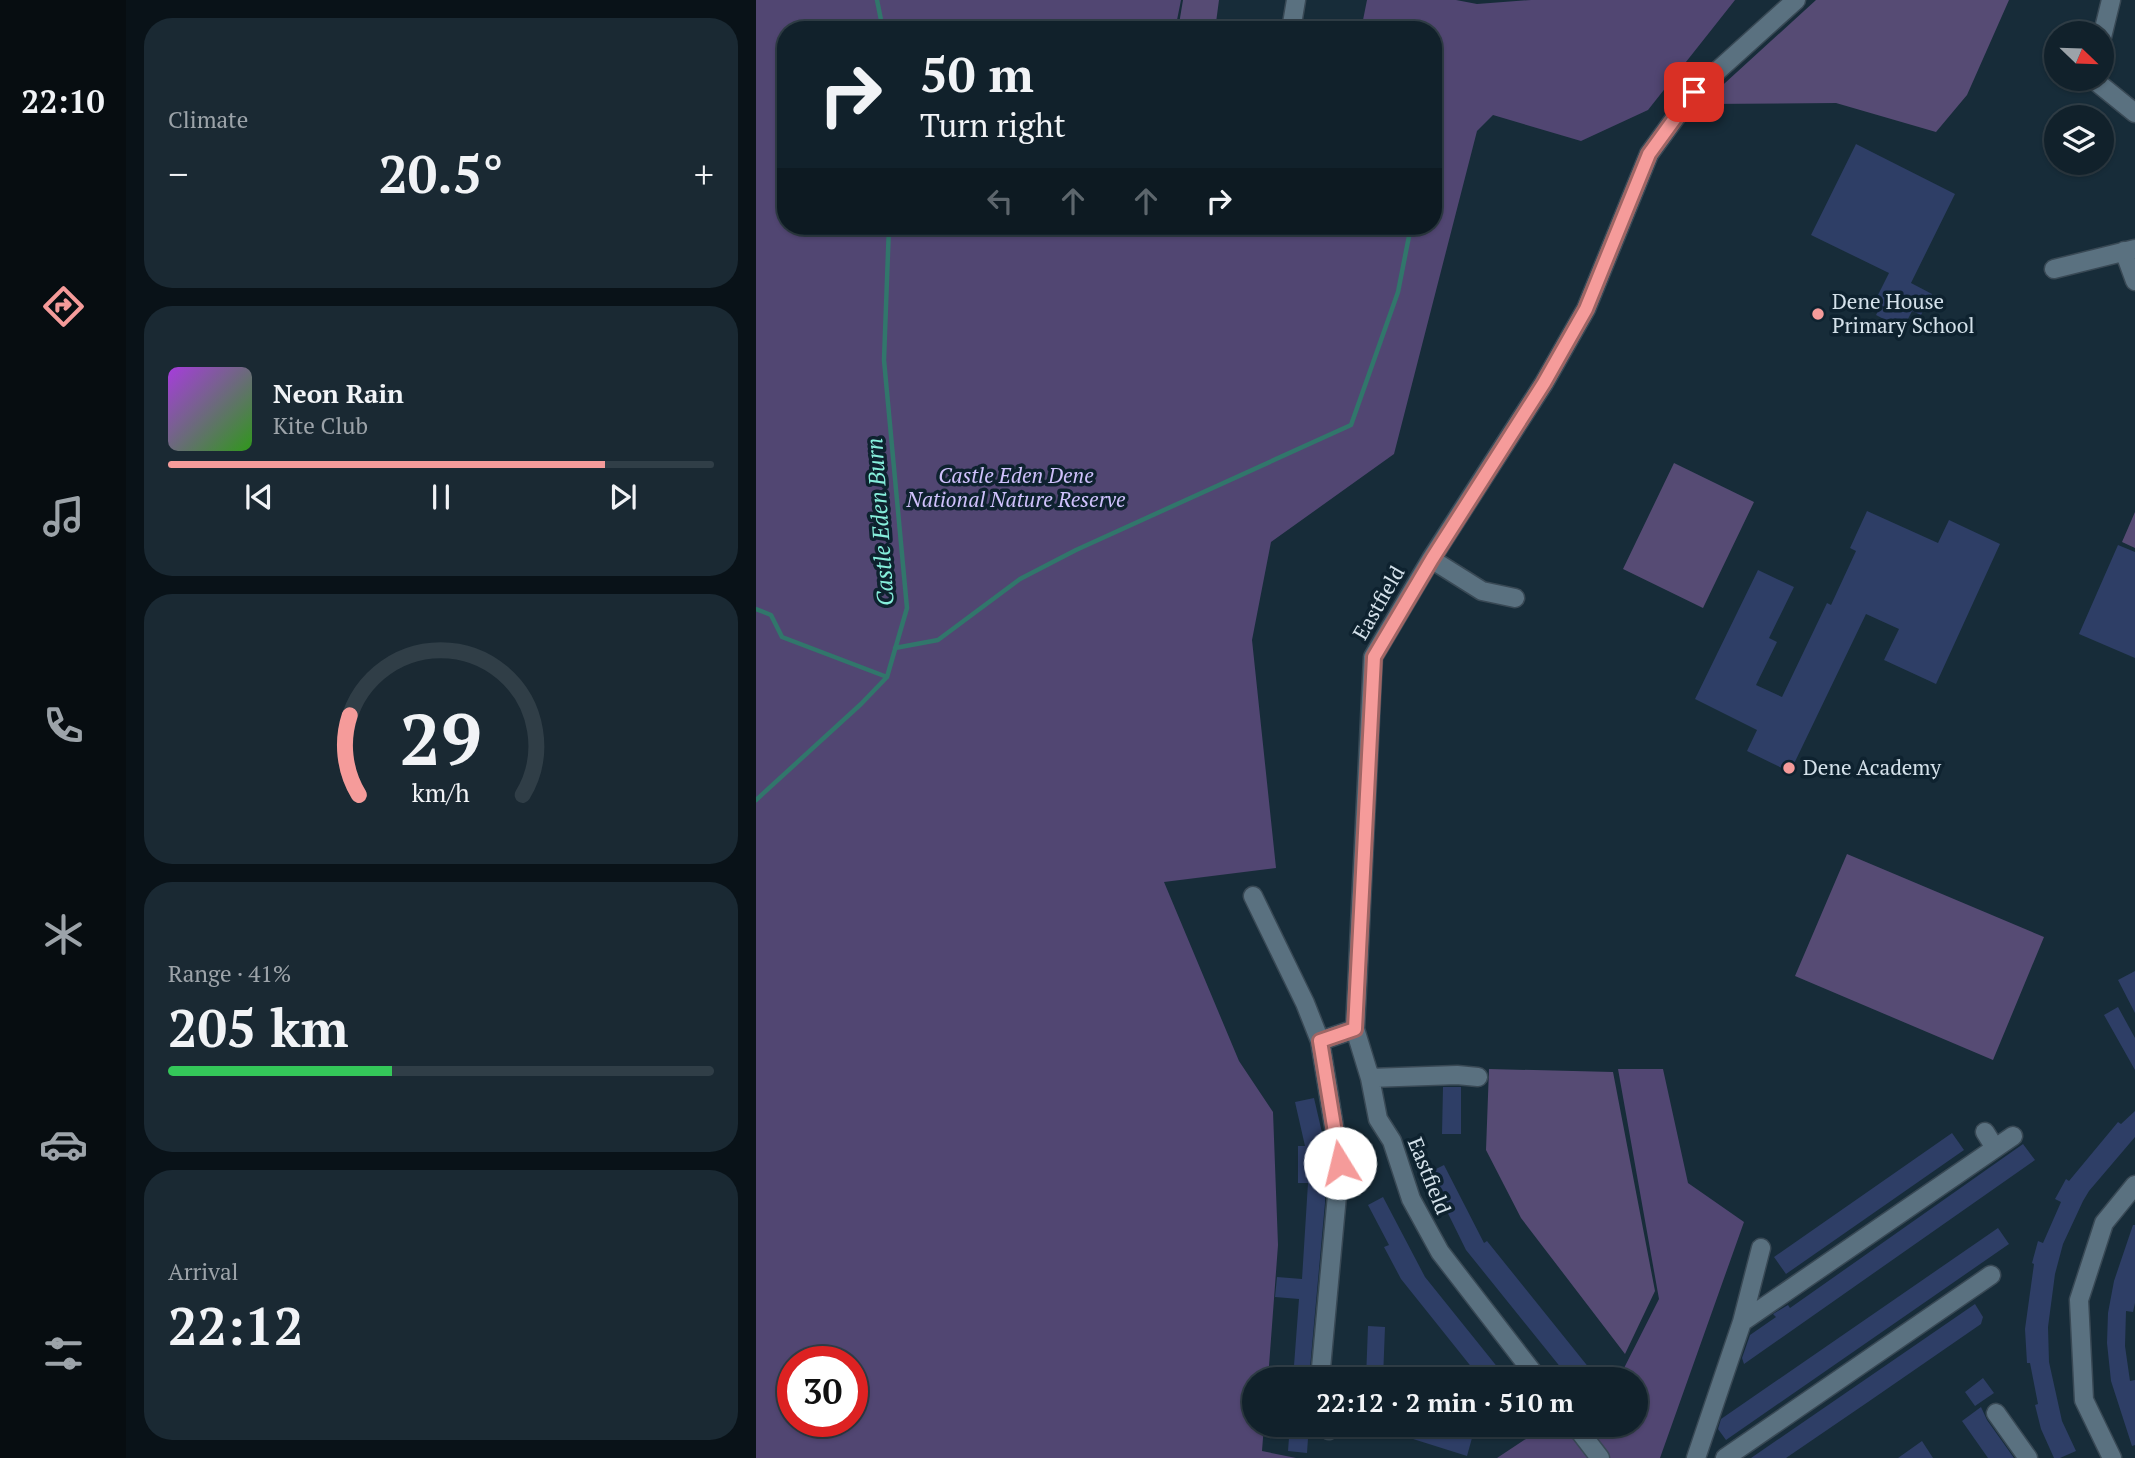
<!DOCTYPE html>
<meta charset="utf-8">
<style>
body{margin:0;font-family:"PT Serif",serif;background:#1a2933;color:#f1f3f6;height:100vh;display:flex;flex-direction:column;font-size:26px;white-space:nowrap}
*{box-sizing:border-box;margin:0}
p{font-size:23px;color:#9ca3a9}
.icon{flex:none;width:38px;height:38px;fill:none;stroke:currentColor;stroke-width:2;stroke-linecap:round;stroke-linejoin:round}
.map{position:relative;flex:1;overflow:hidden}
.drawer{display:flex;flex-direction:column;gap:18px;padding:18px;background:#091218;width:630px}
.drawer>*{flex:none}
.guide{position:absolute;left:21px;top:21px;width:665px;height:214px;border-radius:28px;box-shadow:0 2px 5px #0004,0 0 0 2px #303e47;background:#11212b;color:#f1f3f6;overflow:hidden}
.needle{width:46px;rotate:113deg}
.controls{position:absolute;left:1288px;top:21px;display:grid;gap:14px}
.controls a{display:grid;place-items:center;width:70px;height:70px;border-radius:50%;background:#11212b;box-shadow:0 2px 5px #0004,0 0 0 2px #303e47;font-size:35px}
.speed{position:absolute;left:21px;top:1346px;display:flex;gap:14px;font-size:35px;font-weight:700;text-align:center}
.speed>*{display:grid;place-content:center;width:91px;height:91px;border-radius:50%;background:#11212b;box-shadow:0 2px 5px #0004,0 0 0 2px #303e47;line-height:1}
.speed .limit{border:10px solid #d22;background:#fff;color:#111}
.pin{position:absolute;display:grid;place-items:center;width:60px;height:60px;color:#fff;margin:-30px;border-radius:14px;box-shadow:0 4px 10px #0006}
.me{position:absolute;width:77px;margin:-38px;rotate:351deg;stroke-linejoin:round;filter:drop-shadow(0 0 5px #0008)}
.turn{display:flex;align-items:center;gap:24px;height:147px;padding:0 28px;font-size:32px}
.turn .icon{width:91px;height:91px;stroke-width:2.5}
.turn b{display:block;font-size:49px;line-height:60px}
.lanes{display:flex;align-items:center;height:66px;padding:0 28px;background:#0003;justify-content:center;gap:35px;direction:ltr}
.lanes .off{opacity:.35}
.big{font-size:52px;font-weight:700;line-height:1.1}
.drawer .card{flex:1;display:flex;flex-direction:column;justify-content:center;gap:10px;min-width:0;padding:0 24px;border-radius:28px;background:#1a2933}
.drawer .dial{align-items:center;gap:0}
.dial svg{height:182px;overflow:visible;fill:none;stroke:#303e47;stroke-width:7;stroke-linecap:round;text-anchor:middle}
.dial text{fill:#f1f3f6;stroke:none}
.song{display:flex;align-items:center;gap:21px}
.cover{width:84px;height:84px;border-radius:10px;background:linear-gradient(135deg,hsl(280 70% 55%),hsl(110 70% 35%))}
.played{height:7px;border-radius:4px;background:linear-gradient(90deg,#f59b9a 80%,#303e47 80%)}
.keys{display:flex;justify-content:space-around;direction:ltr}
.heat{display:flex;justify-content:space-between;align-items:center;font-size:38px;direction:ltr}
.charge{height:10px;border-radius:5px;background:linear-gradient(90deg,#34c759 41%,#303e47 0)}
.trip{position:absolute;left:486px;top:1367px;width:406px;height:70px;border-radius:35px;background:#11212b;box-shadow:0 2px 5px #0004,0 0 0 2px #303e47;font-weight:700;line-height:70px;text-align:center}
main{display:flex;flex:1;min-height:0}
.tabs{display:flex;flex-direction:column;width:126px;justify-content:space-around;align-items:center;background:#070d11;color:#9ca3a9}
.tabs .icon{width:49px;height:49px}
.tabs .active{color:#f59b9a}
.tabs b{font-size:32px;color:#f1f3f6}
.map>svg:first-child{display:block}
</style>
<main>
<nav class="tabs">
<b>22:10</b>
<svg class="icon active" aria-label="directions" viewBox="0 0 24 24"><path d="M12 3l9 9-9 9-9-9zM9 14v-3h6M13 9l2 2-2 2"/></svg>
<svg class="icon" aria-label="music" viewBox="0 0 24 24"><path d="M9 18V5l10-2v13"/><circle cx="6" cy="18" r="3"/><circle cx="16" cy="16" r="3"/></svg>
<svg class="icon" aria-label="phone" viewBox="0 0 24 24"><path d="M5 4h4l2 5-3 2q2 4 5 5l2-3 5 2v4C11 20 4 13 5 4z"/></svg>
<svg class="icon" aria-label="climate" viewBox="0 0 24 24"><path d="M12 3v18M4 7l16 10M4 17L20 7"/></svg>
<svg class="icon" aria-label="car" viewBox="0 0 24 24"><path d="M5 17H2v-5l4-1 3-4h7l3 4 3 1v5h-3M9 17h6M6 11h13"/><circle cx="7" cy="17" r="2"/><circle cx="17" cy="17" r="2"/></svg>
<svg class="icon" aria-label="filters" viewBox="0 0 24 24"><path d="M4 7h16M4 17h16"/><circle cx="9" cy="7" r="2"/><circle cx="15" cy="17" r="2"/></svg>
</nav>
<section class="drawer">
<div class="card"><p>Climate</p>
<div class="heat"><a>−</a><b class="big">20.5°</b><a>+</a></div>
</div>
<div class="card">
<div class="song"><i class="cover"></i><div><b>Neon Rain</b><p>Kite Club</p></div></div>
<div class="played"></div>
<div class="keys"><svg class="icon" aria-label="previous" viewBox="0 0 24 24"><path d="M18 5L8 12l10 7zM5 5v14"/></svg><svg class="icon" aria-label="pause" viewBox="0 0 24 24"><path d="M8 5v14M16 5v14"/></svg><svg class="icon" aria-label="next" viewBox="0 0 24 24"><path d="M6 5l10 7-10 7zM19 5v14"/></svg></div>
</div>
<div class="card dial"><svg viewBox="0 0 100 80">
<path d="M14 69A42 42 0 1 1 86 69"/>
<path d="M14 69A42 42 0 0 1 10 34" stroke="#f59b9a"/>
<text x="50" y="56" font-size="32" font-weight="700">29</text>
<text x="50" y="72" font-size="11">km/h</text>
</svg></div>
<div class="card"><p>Range · 41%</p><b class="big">205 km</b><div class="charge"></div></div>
<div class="card"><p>Arrival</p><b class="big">22:12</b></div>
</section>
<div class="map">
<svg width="1379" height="1458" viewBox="0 0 1379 1458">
<rect width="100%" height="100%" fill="#172c39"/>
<path fill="#564b74" d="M427,0h36l-4,30h-37z
M1060,0h193l-42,95 -31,37 -100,-29 -134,1z
M918,463l80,39 -51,106 -80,-39z
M1379,512v36l-13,-6z
M1091,854l197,83 -51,123 -198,-84z
M733,1069l124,3 42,219 -30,63 -104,-136 -35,-68z"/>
<path fill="#514672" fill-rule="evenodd" d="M0,0h425l-6,30h-389v196h647v-196h-72l6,-30h89l21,4 54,-4h204l-87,110 -67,31 -88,-26 -16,16 -83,323 -123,88 -19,98 24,228 -112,14 75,179 34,51 5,133 -10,134h-13v45l9,1 -2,26 34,7h-540zM37,1362h59v59h-59z
M862,1069h45l25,114 56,39 -84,236h-163l50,-33 89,-1v-45h-21l5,-3 39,-77z"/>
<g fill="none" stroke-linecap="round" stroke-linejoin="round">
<path stroke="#31766b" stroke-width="4.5" d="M121,0l6,30
M0,609l15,6 11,22 105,40
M139,648l43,-8 82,-61 56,-29 275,-125 47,-133 13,-66
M0,800l105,-96 26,-27 20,-69 -23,-248 5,-134"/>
</g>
<path fill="#2e3e66" d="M1100,144l99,50 -44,89 21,11 -11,21 -9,-4 -9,18 -27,-14 3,-6 -6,-4 16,-32 -78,-38z
M1111,511l71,32 11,-23 51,24 -64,140 -52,-24 15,-31 -33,-15 -76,158 -43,-21 10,-21 -62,-31 63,-129 36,17 -25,51 8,4 -21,43 26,12 45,-94 4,2 25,-54 -6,-3z
M1362,545l17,7v106l-56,-24z
M1379,971v42l-17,-33z
M1362,1007l17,31v32l-31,-55z
M687,1087h18v47h-19z
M558,1098l12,52 -1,53 -16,176h-16l6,-80 -24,-2 2,-20 25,2 6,-96h-10v-37h7l-10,-44z
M1379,1111v26l-46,54 -6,10 -20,43 -8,30 -7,53 1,35 13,59 14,30 -16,7h-6l-13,-29 -6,-24 3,-1 -8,-41h-3l-2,-34 9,-65 -2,-1 6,-22 5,2 18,-41 -6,-3 11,-20 3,2 49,-59 3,2z
M1196,1133l12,17 -178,124 -12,-17z
M1267,1144l12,16 -291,204 -2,-6 8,-23 26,-18 -3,-3 15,-9 2,3z
M688,1165l40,78 3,-2 111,138h-28l-104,-129 -38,-77z
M627,1197l42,80 82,102h-26l-80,-100 -17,-32 5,-2 -21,-40z
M1377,1225h2v78l-2,9 -7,-1 -1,35 5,35 5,-1v65l-3,1 -21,-65 -4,-38 1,-30 6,-32z
M1242,1228l11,16 -283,196 -8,-11 3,-10z
M1219,1304l8,13 -2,7 -113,78 -82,56h-35z
M612,1326l17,1 -2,52h-17z
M1227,1378l11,15 -19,13 -10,-14z
M1225,1407l6,13 27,38h-26l-26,-37z
M534,1424h19l-2,29 -19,-2z
M620,1424h53l43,14 -5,18 -92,-29z
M1166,1441l11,17h-35z"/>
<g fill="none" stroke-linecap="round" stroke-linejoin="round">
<defs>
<path id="street" d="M535,30l5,-30
M1346,37l9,-37
M1337,79l42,34
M1368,251l11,30
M1298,269l81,-20
M675,559l51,32 33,7
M497,896l52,107 15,38 20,122 -20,216
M564,1041l35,-12
M614,1078l87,-3 21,2
M1229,1132l10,16
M986,1322l271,-186
M782,1379l-98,-127 -29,-53 -19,-58 -14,-22 -8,-41 -15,-49 18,-372 58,-98 113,-176 42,-74 63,-155 45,-62 102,-92
M1240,1413l32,45
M571,1424l2,6
M818,1424l26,34
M940,1458l46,-136 19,-74
M969,1458l266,-183
M1356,1458l-28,-58 -5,-100 25,-77 31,-38"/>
</defs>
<use href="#street" stroke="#394955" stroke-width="21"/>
<use href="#street" stroke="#5a7180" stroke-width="18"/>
</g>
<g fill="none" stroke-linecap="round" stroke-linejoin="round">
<defs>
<path id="route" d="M584,1163l-20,-122 35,-12 19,-372 58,-98 112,-176 42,-74 63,-155 45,-62"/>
</defs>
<use href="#route" stroke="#9f6564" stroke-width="18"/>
<use href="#route" stroke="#f59b9a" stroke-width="12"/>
</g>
<g fill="#f59b9a" stroke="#0e222f" stroke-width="2.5">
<circle cx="1062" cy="314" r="7"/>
<circle cx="1033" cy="768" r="7"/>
</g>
<g text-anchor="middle" stroke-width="7" stroke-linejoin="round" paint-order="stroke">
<g font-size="21" fill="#d4e1ea" stroke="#0e222f" text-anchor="start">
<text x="1076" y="309">Dene House<tspan x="1076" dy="24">Primary School</tspan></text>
<text x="1047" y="775">Dene Academy</text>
</g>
<g font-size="21" font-style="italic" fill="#cfc1fc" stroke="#0e222f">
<text x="260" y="483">Castle Eden Dene<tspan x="260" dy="24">National Nature Reserve</tspan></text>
</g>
<g font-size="21" fill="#d4e1ea" stroke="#0e222f">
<text transform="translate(623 603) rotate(-60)" y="7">Eastfield</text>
<text transform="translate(673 1176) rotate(68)" y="7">Eastfield</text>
</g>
<g font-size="23" font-style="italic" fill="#86efdc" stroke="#0e222f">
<text transform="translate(124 522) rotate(-94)" y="8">Castle Eden Burn</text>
</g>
</g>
</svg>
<div class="controls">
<a><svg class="needle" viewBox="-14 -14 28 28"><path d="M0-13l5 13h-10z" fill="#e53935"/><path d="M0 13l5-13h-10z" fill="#9ca3a9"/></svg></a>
<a><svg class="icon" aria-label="layers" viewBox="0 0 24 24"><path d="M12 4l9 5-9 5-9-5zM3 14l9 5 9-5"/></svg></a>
</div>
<div class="speed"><div class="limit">30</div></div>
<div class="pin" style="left:938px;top:92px;background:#d93025"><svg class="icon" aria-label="arrive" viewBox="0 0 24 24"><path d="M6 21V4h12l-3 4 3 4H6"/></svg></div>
<svg class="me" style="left:584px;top:1163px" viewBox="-20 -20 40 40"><circle r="19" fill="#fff"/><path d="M0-13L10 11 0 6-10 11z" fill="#f59b9a"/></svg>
<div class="trip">22:12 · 2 min · 510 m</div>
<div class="guide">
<div class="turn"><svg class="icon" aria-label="right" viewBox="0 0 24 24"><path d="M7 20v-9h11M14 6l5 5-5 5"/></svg><div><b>50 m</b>Turn right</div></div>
<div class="lanes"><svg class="icon off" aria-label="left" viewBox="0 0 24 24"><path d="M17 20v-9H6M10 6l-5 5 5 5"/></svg><svg class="icon off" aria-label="ahead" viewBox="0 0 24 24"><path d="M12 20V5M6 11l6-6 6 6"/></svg><svg class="icon off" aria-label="ahead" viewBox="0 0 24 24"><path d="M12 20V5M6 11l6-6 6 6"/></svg><svg class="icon" aria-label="right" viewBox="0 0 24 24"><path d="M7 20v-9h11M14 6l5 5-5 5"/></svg></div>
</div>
</div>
</main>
